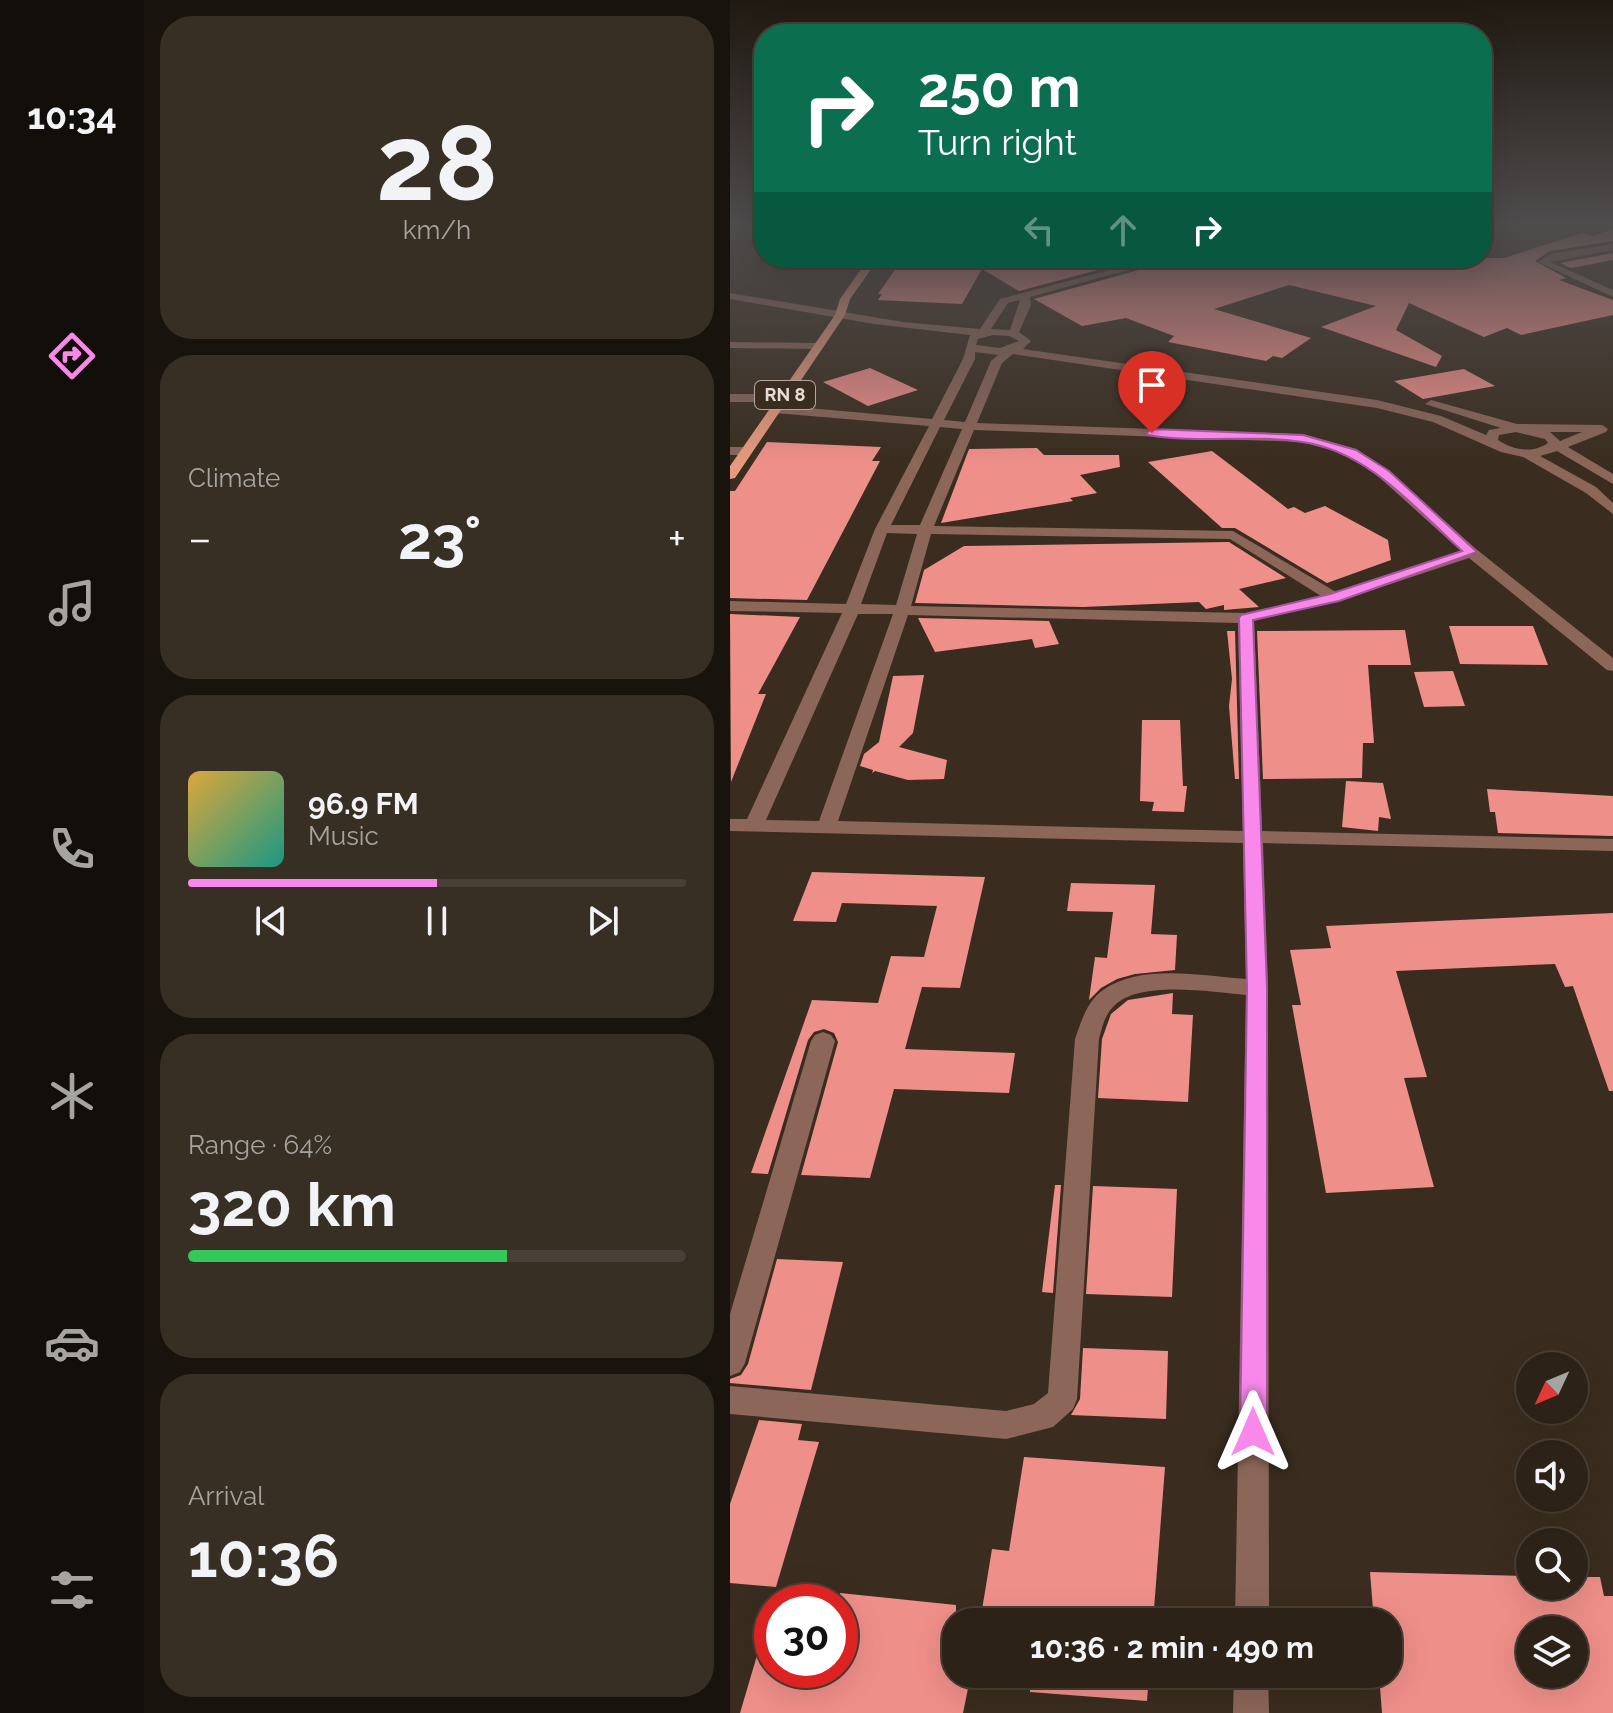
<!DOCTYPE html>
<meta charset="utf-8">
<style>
body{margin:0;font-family:Raleway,sans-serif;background:#382f24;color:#f1f3f6;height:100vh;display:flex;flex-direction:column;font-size:30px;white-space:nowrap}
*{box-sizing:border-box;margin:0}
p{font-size:26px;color:#a6a4a1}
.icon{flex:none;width:44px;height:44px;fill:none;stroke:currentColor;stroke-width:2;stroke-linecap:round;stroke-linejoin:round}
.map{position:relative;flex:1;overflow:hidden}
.panel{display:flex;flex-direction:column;gap:16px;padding:16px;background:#18130d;width:586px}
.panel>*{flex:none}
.hud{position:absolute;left:24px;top:24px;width:738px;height:244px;border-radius:32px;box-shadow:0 8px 32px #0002,0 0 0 2px #483f36;background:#0b6e4f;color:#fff;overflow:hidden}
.needle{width:52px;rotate:226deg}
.buttons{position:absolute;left:786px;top:1352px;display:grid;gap:16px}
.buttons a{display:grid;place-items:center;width:72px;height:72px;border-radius:50%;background:#2c2217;box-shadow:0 8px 32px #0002,0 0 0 2px #483f36;font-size:40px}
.speed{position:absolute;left:24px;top:1584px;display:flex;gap:16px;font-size:40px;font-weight:700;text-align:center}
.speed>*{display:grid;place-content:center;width:104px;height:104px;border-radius:50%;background:#2c2217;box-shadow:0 8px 32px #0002,0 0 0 2px #483f36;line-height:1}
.speed .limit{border:12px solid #d22;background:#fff;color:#111}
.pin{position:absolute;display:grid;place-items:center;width:68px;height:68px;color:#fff;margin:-82px -34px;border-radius:50% 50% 50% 0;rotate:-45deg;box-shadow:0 0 8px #0007}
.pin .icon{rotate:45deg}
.me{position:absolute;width:88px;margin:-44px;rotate:0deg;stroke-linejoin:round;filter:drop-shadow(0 0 6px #0008)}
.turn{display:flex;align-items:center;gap:28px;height:168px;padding:0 32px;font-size:36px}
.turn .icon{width:104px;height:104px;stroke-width:2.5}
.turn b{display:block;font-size:56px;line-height:68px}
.lanes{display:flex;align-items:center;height:76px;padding:0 32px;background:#0003;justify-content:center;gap:40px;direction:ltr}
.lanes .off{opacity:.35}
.big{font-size:60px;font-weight:700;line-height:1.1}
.panel .widget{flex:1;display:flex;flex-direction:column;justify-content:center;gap:12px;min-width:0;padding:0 28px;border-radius:32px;background:#382f24}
.panel .dial{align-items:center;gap:0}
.dial b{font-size:104px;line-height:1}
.song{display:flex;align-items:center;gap:24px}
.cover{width:96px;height:96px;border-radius:12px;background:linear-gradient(135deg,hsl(40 70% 55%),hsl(170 70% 35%))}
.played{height:8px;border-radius:4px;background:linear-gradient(90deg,#f888ea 50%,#483f36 50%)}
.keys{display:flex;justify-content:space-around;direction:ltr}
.heat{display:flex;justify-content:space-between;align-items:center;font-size:44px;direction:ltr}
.charge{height:12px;border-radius:6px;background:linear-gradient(90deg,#34c759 64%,#483f36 0)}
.trip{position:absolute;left:212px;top:1608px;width:460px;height:80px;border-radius:32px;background:#2c2217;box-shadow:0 8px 32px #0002,0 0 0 2px #483f36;font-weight:700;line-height:80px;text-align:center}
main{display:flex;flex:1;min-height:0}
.menu{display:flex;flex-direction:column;width:144px;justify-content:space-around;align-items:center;background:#120e09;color:#a6a4a1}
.menu .icon{width:56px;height:56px}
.menu .current{color:#f888ea}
.menu b{font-size:36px;color:#f1f3f6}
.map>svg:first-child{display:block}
</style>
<main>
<nav class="menu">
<b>10:34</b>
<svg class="icon current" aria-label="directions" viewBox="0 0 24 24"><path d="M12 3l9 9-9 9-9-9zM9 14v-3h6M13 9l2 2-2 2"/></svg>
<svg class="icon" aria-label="music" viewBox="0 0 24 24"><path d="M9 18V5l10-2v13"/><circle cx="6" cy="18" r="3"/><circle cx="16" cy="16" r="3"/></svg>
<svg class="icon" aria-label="phone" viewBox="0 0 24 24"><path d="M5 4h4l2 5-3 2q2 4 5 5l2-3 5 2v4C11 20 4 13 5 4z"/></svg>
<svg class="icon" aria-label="climate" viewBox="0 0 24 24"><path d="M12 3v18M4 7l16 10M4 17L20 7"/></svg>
<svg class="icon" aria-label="car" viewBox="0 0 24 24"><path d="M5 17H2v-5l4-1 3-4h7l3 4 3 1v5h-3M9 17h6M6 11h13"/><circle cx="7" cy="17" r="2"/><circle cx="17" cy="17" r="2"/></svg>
<svg class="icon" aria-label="filters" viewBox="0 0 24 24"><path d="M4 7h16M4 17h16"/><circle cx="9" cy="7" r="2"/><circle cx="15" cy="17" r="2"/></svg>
</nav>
<section class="panel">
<div class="widget dial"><b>28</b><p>km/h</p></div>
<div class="widget"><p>Climate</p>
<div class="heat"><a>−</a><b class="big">23°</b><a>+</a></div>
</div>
<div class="widget">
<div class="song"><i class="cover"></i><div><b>96.9 FM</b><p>Music</p></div></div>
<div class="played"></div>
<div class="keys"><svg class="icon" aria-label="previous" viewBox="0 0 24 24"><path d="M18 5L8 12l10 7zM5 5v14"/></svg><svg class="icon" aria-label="pause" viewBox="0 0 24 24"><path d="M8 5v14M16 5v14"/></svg><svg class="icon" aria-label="next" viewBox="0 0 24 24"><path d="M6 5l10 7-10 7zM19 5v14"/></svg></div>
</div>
<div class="widget"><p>Range · 64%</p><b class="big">320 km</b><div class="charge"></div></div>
<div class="widget"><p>Arrival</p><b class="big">10:36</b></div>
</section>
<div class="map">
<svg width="883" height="1713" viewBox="0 0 883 1713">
<rect width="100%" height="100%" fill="#3a2d1f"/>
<path fill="#ef8f89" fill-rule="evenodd" d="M883,229v12l-63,10 -15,10 31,17 -7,2 54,20v15l-92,20 -14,-7 -23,9 -75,-34 -13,27 46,26 -6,11 -115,-40 55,-21 -87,-21 -75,24 97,29 -29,20 -9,-2 -7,5 -98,-19 6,-6 -48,-18 -44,8 -48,-27 148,-41 29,6 19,-6 8,2 68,-2 24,7 1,-7h173l78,-25 12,3z
M883,253v7l-42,8 -11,-5z
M216,258h176l2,5 -105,28 -37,-22 -20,35 -84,-4 4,-6h-4l19,-27 44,1z
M140,368l48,22 -50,16 -45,-24z
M734,369l31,17 -72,13 -29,-18z
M37,442l114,5 -9,14h8l-73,139 -77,-2v-107h5z
M307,448l7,7h75l1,12 -40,8 17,18 -27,5 3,3 -132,22 28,-74z
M482,451l76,58 6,-2 11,6 20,-7 63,34 3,20 -64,23 -92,-55h-13l-74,-66z
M499,542l57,36 -47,11 20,18 -35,3v-5l-18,4 -7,-7 -116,5 -168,-4 9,-33 40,-24z
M0,614l70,3 -42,77h8l-35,88z
M188,618l131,3 10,23 -24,4 -3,-9 -97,13z
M719,626h84l15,39 -88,-1z
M675,630l6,35h-43l6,78h-11l-1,35 -99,1 -6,-148z
M497,631h8l4,148h-4l-6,-73 3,-27z
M723,671l12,35 -41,1 -10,-35z
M194,675l-11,58 -14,14 48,13 -3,19 -36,1 -33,-9 -3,2 1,-3 -13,-4 4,-12 15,-12 14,-66z
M412,720h38l3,66h4l-3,26 -32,-1 2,-9 -14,-1z
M616,781l37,2 8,36 -12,-2 -1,14 -36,-4z
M757,789l126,7v40l-115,-3 -3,-21h-5z
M82,872l173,5 -25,111 -38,-1 -17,62 110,4 -6,40 -115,-4 -24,89 -69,-3 37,-133 -4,-9 -10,-4 -10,3 -6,8 -40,134 -17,-1 61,-173 66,3 13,-47 33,1 13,-51 -95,-3 -6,19 -43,-1z
M341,883l84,2 -4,49 26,1 -2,35 -40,4 -18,5 -16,9 -12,12 6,-43 12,1 6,-46 -46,-1z
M883,913v178h-4l-36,-105 -8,1 -10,-23 -159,7 31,106 -23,1 30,109 -108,6 -34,-188h9l-11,-55 41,-2 -5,-22z
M443,993l-1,21 21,1 -5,87 -90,-4 4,-59 9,-25 17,-14z
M325,1185h6l-8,108 -11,-1z
M363,1186l84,3 -5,108 -86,-3z
M47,1259l66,3 -32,128 -81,-7v-4l11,-4 7,-11z
M353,1348l85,3 -2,68 -95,-4 9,-16z
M29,1420l43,4 -4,16 21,2 -43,145 -46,-4v-79z
M294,1457l141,10 -12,155h-173l12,-73 17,2z
M640,1572l160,4v10h44v-9h26l4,19h9v117h-231l-3,-39h9v-52h-14zM800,1630h44v44h-44z
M110,1593l116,12v69h15l-8,39h-223l26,-88 6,1v44h68z
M300,1674h119l-2,27 -117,-9z"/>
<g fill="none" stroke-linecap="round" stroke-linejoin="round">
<path fill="#8b6659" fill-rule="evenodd" d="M883,244v6l-63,12 63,28v7l-75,-35 12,-8z
M425,258h16l-141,39 1,8 -12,27 12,9 -8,8 354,51 64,16 45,19 3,-5 12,-2 -76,-24 6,-4 86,24 85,1 6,4 -2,3 -38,15 45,27v10l-56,-33 -17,5 56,31 17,16v11l-27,-21 -63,-36 -22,-5 -68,-30 -56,-14 -364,-54 -11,9 -25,60 326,11 53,15 33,22 87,78 137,109v13l-6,-1 -138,-112 -130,43 -85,20 8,210 351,8v12l-350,-8 5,145 1,634h-34l11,-627c-34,-3 -105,-15 -131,10 -10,9 -13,22 -16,34l-22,360 -4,10 -20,18 -47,12 -276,-25v-28l276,25 28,-7 14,-11 27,-354c6,-17 12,-38 28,-49 38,-27 100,-14 143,-11l-3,-136 -513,-12v-12h17l95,-206 -112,-2v-10l116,3 29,-75 54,-103 -154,-13 -6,-4 6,-4 157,14 31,-60 7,-24 -96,-11 -144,-25v-6l173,29 77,7 20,-30zM290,300l-10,30 -19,-1 17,-26zM263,335l16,1 10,5 -19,7 -24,-3 2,-6zM245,352l23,3 -7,6 -26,61 -21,-2 31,-61zM210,427l22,2 -42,96h-29zM244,430l328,12 46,13 31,22 82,74 -125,41 -103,-61 -299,-5zM786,432l29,7 3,4c-16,11 -35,7 -50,-3l1,-5zM820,432h32l-22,9zM157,533l30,1 -21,71 -35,-1zM201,534l299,5 91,57 -75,17 -335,-7zM128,614h35l-74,207 -53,-1zM178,615l330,8 5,208 -405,-10z
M0,342l89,1 5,3 -5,3 -89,-1z
M0,394h53l6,4 -6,4h-53z
M0,447h15l6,4 -6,4h-15z
M93,1032l8,3 4,6 -90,322 -5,9 -10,4v-62l81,-273 4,-6z
M504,1674h34l1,39h-36z"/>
<path fill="#e69b7e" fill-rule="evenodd" d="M139,258h10l-29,41 -5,16 -110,163 -5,1v-13l105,-151 5,-16z"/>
</g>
<linearGradient id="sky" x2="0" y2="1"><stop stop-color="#201911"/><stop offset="0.48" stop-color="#4f4c4d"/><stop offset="1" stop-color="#4f4c4d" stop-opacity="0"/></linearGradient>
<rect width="883" height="464" fill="url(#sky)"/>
<path fill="#f888ea" stroke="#a15898" stroke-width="2" d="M422,429l151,6 53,15 33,21 88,81 -138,49 -86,19 14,368v444l-4,9 -10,4 -9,-4 -4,-9 7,-444 -8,-370 2,-3 89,-21 132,-43c-47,-43 -94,-100 -160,-109 -51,-8 -104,2 -154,-7l-2,-2z"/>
<g text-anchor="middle" stroke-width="8" stroke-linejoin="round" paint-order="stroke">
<rect fill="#3a2d1f" stroke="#b1a79c" stroke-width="2" x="25" y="381" width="60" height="28" rx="6"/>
<g font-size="18" font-weight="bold" fill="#e4dbd2">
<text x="55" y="401">RN 8</text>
</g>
</g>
</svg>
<div class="buttons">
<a><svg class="needle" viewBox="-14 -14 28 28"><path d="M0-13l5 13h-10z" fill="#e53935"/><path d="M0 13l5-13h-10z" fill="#a6a4a1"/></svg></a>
<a><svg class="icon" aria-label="sound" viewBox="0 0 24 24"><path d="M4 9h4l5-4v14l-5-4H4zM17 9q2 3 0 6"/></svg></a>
<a><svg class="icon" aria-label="search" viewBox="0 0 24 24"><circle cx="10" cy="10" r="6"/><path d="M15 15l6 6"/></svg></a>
<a><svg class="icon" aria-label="layers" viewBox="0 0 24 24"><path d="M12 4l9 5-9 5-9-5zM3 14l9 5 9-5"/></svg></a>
</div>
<div class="speed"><div class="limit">30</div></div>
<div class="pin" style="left:422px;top:433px;background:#d93025"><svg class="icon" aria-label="arrive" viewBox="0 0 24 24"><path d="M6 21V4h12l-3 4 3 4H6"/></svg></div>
<svg class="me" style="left:523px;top:1432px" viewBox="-20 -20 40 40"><path d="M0-17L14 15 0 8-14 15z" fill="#f888ea" stroke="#fff" stroke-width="4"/></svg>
<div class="trip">10:36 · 2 min · 490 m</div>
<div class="hud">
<div class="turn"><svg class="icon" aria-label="right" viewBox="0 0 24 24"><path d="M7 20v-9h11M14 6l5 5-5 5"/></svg><div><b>250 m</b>Turn right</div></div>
<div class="lanes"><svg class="icon off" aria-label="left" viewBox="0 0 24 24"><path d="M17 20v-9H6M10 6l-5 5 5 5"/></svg><svg class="icon off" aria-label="ahead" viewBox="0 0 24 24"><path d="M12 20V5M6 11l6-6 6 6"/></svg><svg class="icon" aria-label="right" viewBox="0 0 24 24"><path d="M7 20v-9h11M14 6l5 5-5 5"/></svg></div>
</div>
</div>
</main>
